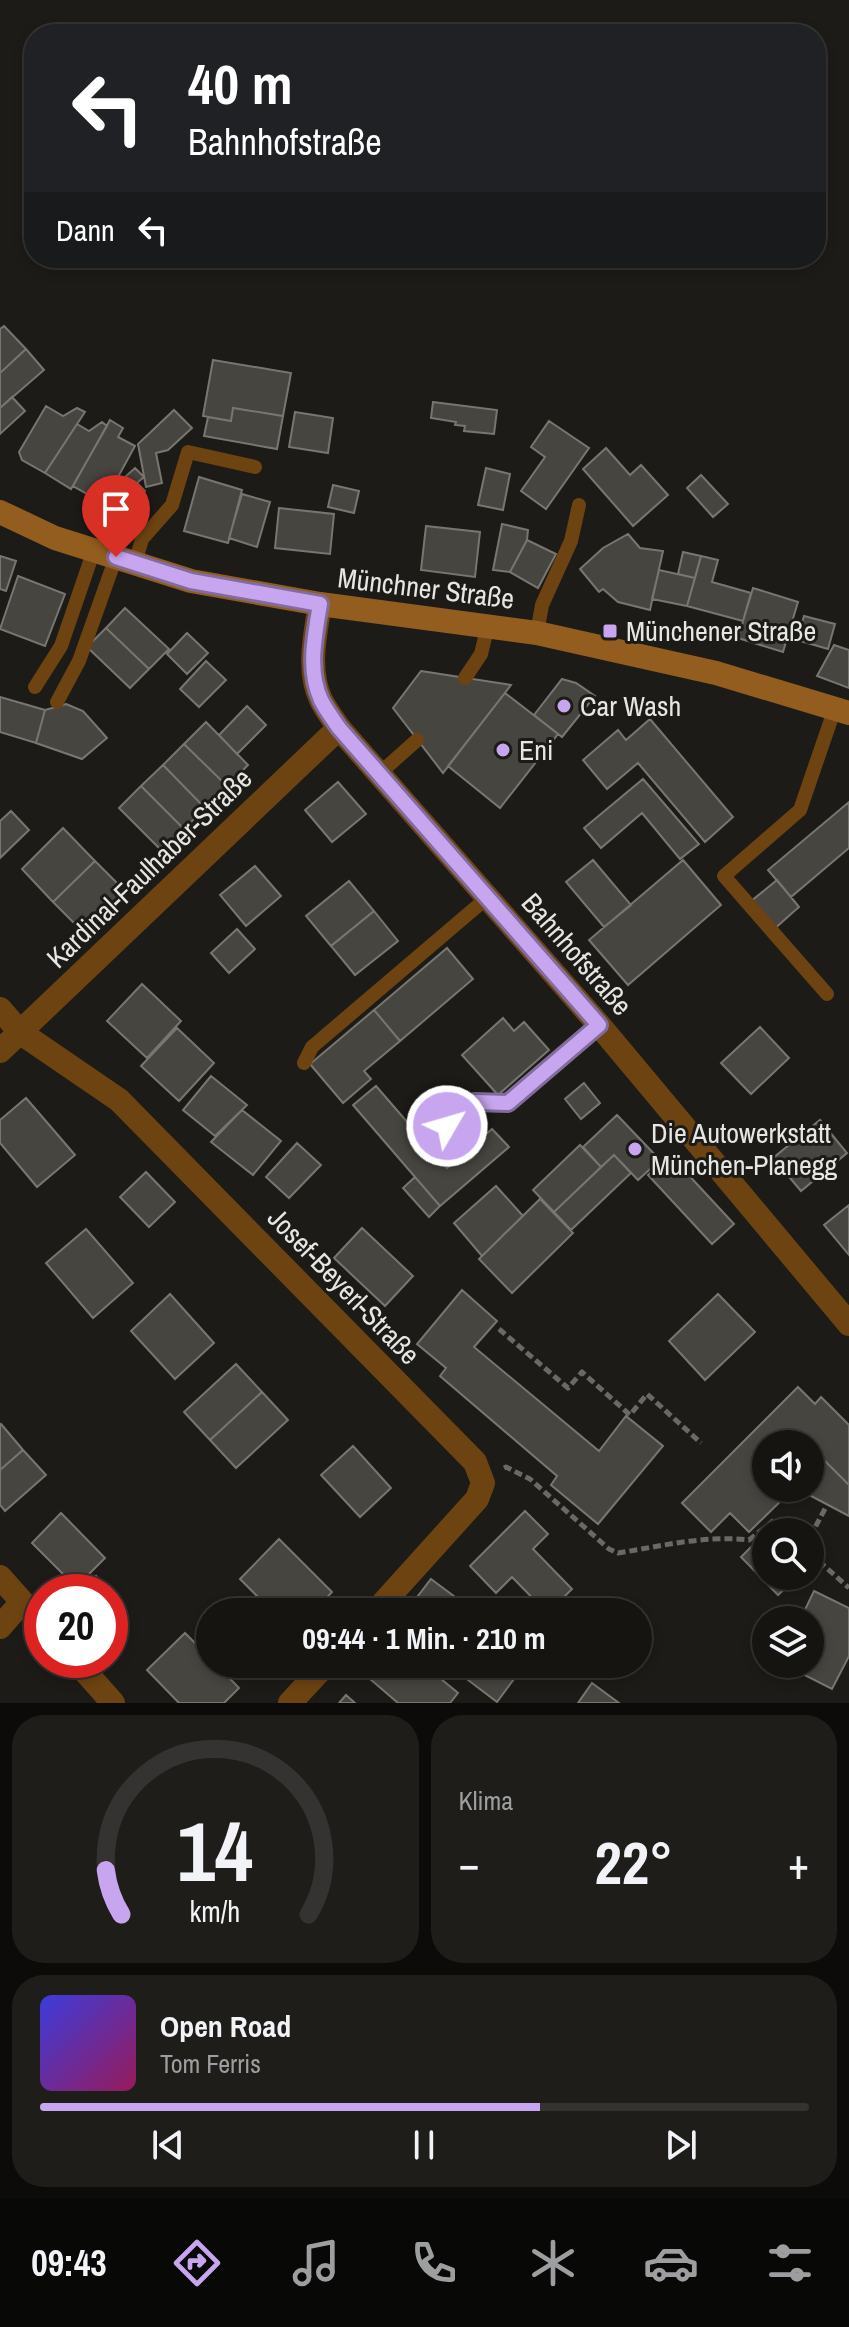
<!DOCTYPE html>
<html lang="de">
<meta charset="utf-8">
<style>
body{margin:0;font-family:"Archivo Narrow",sans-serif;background:#1e1d1a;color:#f1f3f6;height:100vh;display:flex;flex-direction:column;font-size:30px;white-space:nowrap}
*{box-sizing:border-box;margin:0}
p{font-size:26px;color:#9d9e9f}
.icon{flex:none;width:44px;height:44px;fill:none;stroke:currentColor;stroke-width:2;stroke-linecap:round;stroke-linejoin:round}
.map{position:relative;height:1703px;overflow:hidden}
.sheet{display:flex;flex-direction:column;gap:12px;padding:12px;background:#0c0b09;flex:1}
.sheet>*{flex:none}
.guide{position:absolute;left:24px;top:24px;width:802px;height:244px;border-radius:32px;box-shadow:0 4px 12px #0003,0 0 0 2px #343331;background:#202124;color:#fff;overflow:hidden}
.tools{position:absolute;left:752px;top:1430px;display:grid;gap:16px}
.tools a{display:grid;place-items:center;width:72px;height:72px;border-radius:50%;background:#151411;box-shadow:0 4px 12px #0003,0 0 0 2px #343331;font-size:40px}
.speed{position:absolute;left:24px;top:1574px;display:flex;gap:16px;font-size:40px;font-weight:700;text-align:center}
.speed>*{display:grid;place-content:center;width:104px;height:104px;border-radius:50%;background:#151411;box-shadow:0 4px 12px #0003,0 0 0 2px #343331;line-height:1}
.speed .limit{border:12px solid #d22;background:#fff;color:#111}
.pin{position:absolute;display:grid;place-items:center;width:68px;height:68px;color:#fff;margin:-82px -34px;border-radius:50% 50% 50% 0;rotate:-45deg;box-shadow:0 0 8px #0007}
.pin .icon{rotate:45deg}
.me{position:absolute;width:88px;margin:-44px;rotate:52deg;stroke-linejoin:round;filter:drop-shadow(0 0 6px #0008)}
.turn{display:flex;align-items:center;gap:28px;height:168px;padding:0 32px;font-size:36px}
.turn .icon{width:104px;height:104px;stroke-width:2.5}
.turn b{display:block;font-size:56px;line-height:68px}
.then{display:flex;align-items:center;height:76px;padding:0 32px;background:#0003;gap:16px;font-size:30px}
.big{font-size:60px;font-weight:700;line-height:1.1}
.sheet .tile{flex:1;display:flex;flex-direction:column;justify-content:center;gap:12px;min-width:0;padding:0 28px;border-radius:32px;background:#1e1d1a}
.sheet .dial{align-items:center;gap:0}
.dial svg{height:208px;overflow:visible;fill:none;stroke:#343331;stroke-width:7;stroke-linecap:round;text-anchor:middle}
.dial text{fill:#f1f3f6;stroke:none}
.song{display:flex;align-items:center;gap:24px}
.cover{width:96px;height:96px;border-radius:12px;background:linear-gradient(135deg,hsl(240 70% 55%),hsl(330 70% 35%))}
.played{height:8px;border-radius:4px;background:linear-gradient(90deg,#c7a6ef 65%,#343331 65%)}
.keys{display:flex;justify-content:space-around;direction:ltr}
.heat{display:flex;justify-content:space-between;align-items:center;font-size:44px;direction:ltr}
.sheet .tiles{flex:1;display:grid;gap:12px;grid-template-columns:1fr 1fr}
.tile:last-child{grid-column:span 2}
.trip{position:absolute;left:196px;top:1598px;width:456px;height:80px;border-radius:40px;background:#151411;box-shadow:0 4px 12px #0003,0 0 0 2px #343331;font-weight:700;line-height:80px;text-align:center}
.menu{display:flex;height:128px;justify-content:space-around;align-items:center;background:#080807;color:#9d9e9f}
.menu .icon{width:56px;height:56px}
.menu .active{color:#c7a6ef}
.menu b{font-size:36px;color:#f1f3f6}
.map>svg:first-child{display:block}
</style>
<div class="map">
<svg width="849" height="1703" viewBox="0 0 849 1703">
<rect width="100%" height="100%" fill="#1c1b17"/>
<path fill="#474540" stroke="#787671" stroke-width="2" d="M4,326l22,23 -26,24v-44z
M26,349l18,21 -44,38v-35z
M213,360l78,13 -8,43 -50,-8 -2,13 -28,-5z
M12,397l13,14 -25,23v-26z
M433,402l64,8 -3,24 -30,-3 1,-5 -10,-1 1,-3 -25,-4z
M46,406l17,10 14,-8 8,4 -40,61 -23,-13 -3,-8z
M233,408l50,8 -6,33 -73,-13 4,-19 23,4z
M174,410l18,18 -24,22 -12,3 6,30 -16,4 -8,-43z
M295,412l38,6 -5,35 -39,-6z
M110,420l13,8 -5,9 17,9 -28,51 -11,2 -23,-13z
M549,421l40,27 -43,61 -25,-18 24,-34 -14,-10z
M102,422l5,4 -36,63 -26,-16 32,-49 12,7z
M606,448l24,27 11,-10 27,30 -35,31 -50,-57z
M135,468l9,9 -7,6 8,8 -18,16 -8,-9 6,-5 -8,-9z
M486,468l24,6 -7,36 -25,-5z
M701,475l27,29 -15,13 -26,-29z
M199,477l43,13 -14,53 -44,-12z
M333,485l26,6 -5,22 -26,-6z
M242,494l28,8 -13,45 -28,-9z
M279,508l55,6 -4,40 -55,-6z
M502,524l26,6 -1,10 -17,32 -17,-2z
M426,526l54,6 -5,45 -54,-7z
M628,534l12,14 23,3 -13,59 -32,-8 -15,-13 -4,3 -19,-23 23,-21z
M527,540l29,14 -18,34 -28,-16z
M683,552l18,4 -6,22 -17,-4z
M0,556l16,5 -10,30 -6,-2z
M701,556l17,4 -6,22 39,11 -8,28 -56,-15z
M659,570l36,8 -8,28 -35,-7z
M18,576l47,18 -20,52 -45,-17z
M753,588l45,14 -15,50 -45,-14z
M125,608l44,41 -20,20 -43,-41z
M804,616l31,8 -7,25 -31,-9z
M106,628l43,41 -19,19 -43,-41z
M187,633l21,20 -21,21 -20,-20z
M834,645l15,5v38l-32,-12z
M206,661l20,19 -27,27 -19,-18z
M421,671l90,14 -68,88 -50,-65z
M562,679l14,4 19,13 -33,41 -28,-22z
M505,693l53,41 -58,74 -52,-42z
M0,697l45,13 -9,33 -36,-11z
M66,704l17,7 24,27 -25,21 -46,-16 9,-33z
M247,706l19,19 -29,29 -18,-19z
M650,719l83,98 -28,25 -67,-79 -31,26 -24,-29 35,-30 8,10z
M206,722l42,43 -21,21 -43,-42z
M184,744l43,42 -22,22 -42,-43z
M163,765l42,43 -21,21 -43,-43z
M643,779l56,65 -19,15 -38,-46 -41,35 -17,-20z
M338,782l28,32 -34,28 -27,-32z
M141,786l43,43 -22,22 -43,-43z
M849,802v46l-58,49 -23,-27z
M11,811l18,19 -29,28v-37z
M63,828l32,33 -42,41 -31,-33z
M593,860l38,45 -27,22 -38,-45z
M683,860l38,45 -93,80 -39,-45z
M95,861l32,32 -42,41 -32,-32z
M255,866l26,30 -35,30 -26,-31z
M777,880l22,27 -26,23 -23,-28z
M349,881l25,30 -43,35 -25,-30z
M374,911l24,30 -43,34 -24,-29z
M237,929l18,20 -26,24 -18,-20z
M447,948l26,31 -73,62 -26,-31z
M142,984l39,37 -34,37 -40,-37z
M374,1010l26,31 -36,30 7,8 -28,24 -33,-39z
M503,1018l11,13 10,-9 25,28 -51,45 -36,-40z
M760,1027l29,31 -38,36 -30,-31z
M177,1028l37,35 -35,38 -38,-35z
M211,1076l36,29 -32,31 -32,-26z
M584,1083l16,20 -19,16 -16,-20z
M376,1086l71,82 45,-39 17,18 -69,59 -87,-101z
M26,1098l49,57 -38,32 -37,-44v-23z
M242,1110l39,31 -28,34 -42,-33z
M617,1115l43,45 -22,20 -24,-25 -13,12 -18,-20z
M820,1120l27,33 -46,38 -28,-33z
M297,1143l24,22 -32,33 -23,-21z
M580,1145l21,22 -47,45 -21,-22z
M614,1155l17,18 -60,57 -17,-18z
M670,1155l64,69 -22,20 -64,-69z
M146,1172l29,30 -26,25 -29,-30z
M415,1177l25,29 -11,11 -26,-29z
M496,1186l27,30 -41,40 -28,-33z
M540,1199l33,34 -61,60 -33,-34z
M849,1205v50l-25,-30z
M362,1228l51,48 -28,30 -51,-48z
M86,1229l47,54 -40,35 -47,-55z
M462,1290l35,31 -23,26 125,104 27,-35 37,30 -65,78 -47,-39 6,-9 -117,-100 6,-8 -29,-24z
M170,1294l44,49 -39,36 -44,-48z
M718,1294l37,38 -50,48 -36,-39z
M236,1364l26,28 -52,48 -26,-28z
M798,1387l17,17 6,-7 28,28v60l-26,-26 -13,13v-28h-44v44h28l-45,44 -19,-19 -19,19 -29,-29z
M262,1392l26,28 -52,48 -26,-28z
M1,1424l22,26 -23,20v-45z
M353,1446l38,42 -31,29 -39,-42z
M23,1450l23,25 -41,36 -5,-6v-35z
M823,1459l26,26v31l-53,-28h14v-16z
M525,1511l23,23 -15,15 39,40 -23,23h-3l-34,-35 -16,16 -26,-27z
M61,1513l44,45 -29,29 -44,-44z
M279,1539l53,53 -19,20h-40l-33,-33z
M754,1544l12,12v20h20l6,6 -14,13 -37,-38z
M96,1576l26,27 -12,11v-22h-31z
M431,1579l43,32 -1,1h-52l-10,-7z
M814,1591l35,17v48l-17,33 -49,-25h27v-44h-10z
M185,1633l25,25v6h6l23,24 -15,15h-45l-32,-33z
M383,1664h40l35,29 -8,10h-52l-28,-24z
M447,1664h78l-28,38z
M592,1683l27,20h-41z
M346,1695l9,8h-16z"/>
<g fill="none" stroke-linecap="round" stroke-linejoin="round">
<path stroke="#696965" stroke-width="5" stroke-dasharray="8 4" stroke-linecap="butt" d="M499,1329l69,59 14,-16 48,43 17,-21 54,49
M504,1468l2,-1 24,12 79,70 9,4c44,-7 87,-18 131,-13l25,-20 13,12
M810,1537l17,-32
M810,1553l39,35"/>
<path stroke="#6d4311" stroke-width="14" d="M135,563l7,-24 30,-34 16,-53 67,15
M537,633l5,-28 29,-64 8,-36
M465,678l16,-24 7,-29
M35,687l26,-41 33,-96
M57,702l22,-41 37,-104
M380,773l37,-33
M827,994l-103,-118 76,-66 35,-102
M304,1063l8,-16 176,-150
M447,1126l27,-24 34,1 91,-78"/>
<path stroke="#6d4311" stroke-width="24" d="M0,1009l21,24 98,67 356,362 8,21 -6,16 -102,113
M0,1051l339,-323
M0,1577l42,47
M0,1627l22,-25
M75,1660l38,43
M290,1703l36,-39"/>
<path stroke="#6d4311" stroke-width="24" d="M320,604c-5,31 -13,67 1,96 5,10 12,19 18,28l260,297 250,299"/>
<path stroke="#925d1f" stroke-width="24" d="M0,512l55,26 136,43 129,23 217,29 179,40 133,40"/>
</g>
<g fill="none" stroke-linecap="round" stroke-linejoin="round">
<defs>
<path id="route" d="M116,557l75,24 129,23c-5,31 -13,66 1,96 5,10 12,19 18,28l260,297 -91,78 -34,-1 -27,24"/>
</defs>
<use href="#route" stroke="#816c9b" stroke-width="20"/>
<use href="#route" stroke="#c7a6ef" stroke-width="14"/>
</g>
<g fill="#c7a6ef" stroke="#1c1b17" stroke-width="3">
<rect x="602" y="623" width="16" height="16" rx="4"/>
<circle cx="564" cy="706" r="8"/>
<circle cx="503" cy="750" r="8"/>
<circle cx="635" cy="1149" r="8"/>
</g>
<g text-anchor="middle" stroke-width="6" stroke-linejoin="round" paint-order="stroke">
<g font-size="28" fill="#e6e6e2" stroke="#1c1b17">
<text transform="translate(426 588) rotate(7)" y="10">Münchner Straße</text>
<text transform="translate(149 868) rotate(-44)" y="10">Kardinal-Faulhaber-Straße</text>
<text transform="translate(577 954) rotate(49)" y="10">Bahnhofstraße</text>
<text transform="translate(344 1286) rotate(46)" y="10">Josef-Beyerl-Straße</text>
</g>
<g font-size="28" fill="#e6e6e2" stroke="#1c1b17" text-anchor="start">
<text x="626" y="641">Münchener Straße</text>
<text x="580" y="716">Car Wash</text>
<text x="519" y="760">Eni</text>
<text x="651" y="1143">Die Autowerkstatt<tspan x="651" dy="32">München-Planegg</tspan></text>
</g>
</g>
</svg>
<div class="tools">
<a><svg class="icon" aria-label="sound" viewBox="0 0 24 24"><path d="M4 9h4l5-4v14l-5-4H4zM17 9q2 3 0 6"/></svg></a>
<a><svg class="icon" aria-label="search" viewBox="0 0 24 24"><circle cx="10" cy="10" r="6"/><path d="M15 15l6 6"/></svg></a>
<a><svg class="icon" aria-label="layers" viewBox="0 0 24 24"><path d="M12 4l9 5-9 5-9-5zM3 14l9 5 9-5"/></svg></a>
</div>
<div class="speed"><div class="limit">20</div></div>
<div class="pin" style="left:116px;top:557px;background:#d93025"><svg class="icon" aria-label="arrive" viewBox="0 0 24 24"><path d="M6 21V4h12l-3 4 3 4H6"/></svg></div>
<svg class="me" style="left:447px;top:1126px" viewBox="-20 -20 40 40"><circle r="17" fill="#c7a6ef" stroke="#fff" stroke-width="3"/><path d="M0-11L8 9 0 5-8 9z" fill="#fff"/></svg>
<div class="trip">09:44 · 1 Min. · 210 m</div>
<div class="guide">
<div class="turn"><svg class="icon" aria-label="left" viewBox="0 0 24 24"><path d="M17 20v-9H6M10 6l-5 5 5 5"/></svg><div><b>40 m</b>Bahnhofstraße</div></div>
<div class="then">Dann<svg class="icon" aria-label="left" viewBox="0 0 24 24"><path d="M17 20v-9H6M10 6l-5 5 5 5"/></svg></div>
</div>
</div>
<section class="sheet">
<div class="tiles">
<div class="tile dial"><svg viewBox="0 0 100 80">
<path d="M14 69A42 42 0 1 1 86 69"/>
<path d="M14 69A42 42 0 0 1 8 52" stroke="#c7a6ef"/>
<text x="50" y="56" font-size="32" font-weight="700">14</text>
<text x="50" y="72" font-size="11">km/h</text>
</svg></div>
<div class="tile"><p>Klima</p>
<div class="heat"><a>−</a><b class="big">22°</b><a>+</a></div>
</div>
<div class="tile">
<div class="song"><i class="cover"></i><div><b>Open Road</b><p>Tom Ferris</p></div></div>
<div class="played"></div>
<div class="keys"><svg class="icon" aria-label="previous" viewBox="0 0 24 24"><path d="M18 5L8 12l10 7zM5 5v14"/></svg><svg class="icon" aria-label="pause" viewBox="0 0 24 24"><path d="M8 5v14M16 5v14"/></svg><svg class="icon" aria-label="next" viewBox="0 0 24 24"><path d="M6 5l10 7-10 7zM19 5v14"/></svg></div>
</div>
</div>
</section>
<nav class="menu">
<b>09:43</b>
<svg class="icon active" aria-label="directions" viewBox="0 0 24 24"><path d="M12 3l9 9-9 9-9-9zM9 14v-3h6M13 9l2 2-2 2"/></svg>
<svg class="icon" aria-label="music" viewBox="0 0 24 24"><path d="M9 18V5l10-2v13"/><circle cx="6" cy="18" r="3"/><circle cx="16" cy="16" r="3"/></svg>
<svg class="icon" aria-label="phone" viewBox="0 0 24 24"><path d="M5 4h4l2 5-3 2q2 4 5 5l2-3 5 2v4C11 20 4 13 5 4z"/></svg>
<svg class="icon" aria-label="climate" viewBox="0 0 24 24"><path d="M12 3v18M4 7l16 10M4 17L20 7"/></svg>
<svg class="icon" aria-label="car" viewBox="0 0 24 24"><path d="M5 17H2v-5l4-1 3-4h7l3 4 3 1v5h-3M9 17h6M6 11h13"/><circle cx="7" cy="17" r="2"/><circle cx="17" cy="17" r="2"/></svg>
<svg class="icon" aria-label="filters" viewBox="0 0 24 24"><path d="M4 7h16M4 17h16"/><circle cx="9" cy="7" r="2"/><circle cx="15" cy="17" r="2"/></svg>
</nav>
